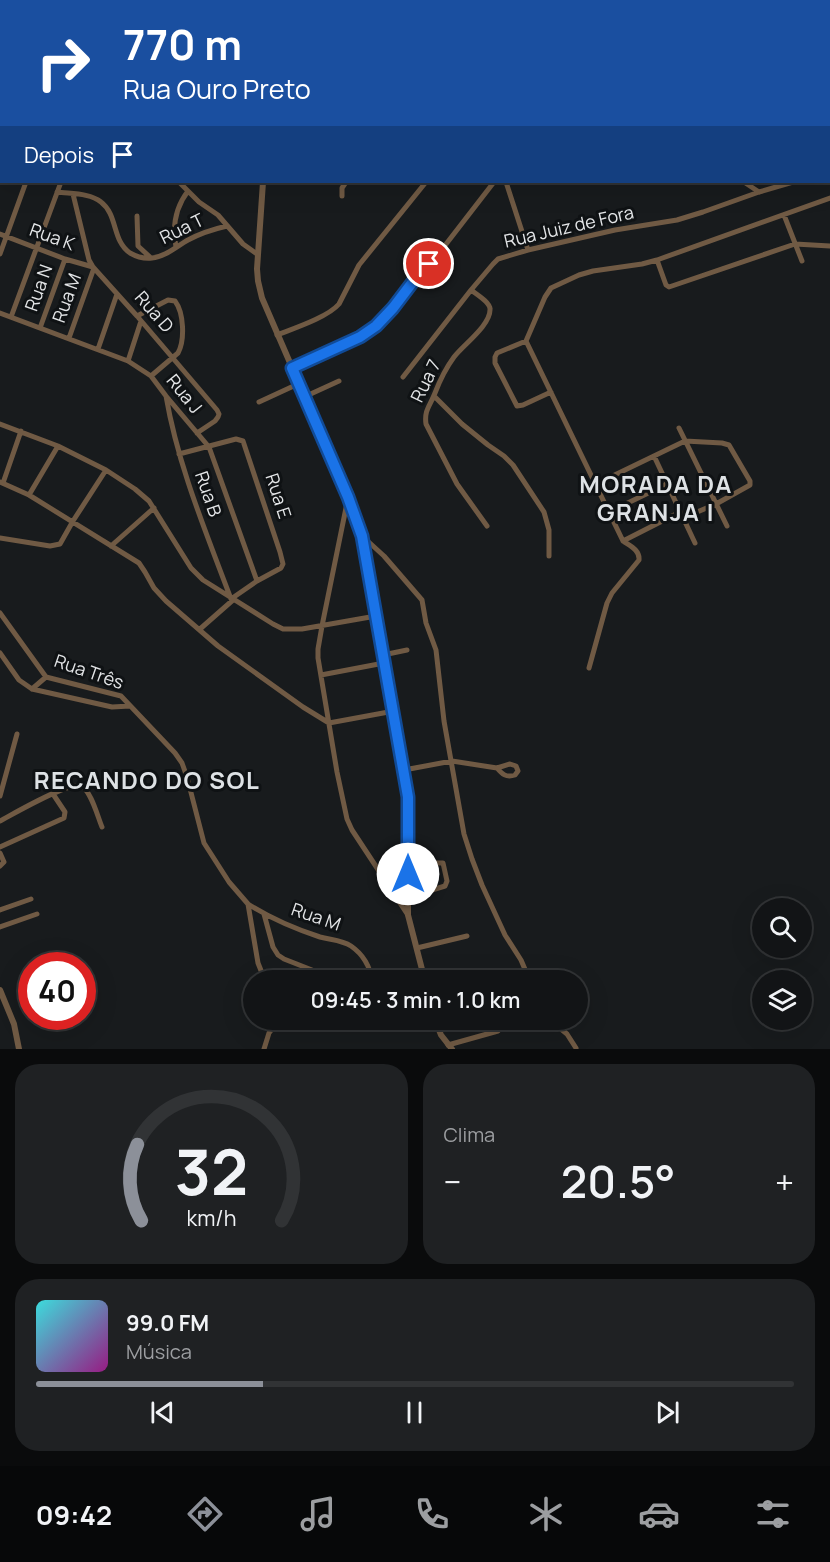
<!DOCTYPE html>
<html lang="pt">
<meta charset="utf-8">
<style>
body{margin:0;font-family:Manrope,sans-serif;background:#1f2123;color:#f1f3f6;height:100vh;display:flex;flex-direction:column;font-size:22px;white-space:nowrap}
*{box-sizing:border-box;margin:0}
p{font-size:20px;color:#9c9ea1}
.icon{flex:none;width:33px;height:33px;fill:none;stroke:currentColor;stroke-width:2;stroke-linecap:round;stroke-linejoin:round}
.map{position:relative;height:1049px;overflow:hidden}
.sheet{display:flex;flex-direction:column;gap:15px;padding:15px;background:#0a0b0c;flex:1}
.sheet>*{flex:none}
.hud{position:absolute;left:0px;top:0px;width:831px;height:183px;box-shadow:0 6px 24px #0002,0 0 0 2px #313335;background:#1a4fa0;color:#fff;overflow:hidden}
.buttons{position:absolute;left:752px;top:898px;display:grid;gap:12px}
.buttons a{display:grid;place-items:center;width:60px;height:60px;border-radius:50%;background:#121416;box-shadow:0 6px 24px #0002,0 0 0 2px #313335;font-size:30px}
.speed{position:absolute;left:18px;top:952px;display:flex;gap:12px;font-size:30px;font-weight:700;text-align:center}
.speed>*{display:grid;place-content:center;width:78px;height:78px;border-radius:50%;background:#121416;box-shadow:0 6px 24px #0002,0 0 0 2px #313335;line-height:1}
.speed .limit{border:9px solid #d22;background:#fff;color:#111}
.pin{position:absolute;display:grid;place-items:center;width:51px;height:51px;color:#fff;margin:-26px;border:3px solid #fff;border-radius:50%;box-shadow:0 2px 6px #0007}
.me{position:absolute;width:66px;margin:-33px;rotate:0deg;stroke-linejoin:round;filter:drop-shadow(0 0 4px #0008)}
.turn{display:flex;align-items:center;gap:21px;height:126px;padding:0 24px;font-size:27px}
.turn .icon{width:78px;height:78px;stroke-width:2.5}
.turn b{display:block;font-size:42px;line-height:51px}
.then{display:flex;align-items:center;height:57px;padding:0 24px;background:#0003;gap:12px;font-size:22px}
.big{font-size:45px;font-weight:600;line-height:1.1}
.sheet .tile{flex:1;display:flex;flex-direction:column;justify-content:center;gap:9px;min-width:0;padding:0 21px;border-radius:24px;background:#1f2123}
.sheet .dial{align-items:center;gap:0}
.dial svg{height:156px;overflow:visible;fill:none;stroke:#313335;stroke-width:7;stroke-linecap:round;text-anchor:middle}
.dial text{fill:#f1f3f6;stroke:none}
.song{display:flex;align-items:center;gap:18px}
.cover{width:72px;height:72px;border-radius:9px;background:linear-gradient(135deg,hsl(180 70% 55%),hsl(310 70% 35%))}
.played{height:6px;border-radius:3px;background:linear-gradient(90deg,#8c9099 30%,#313335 30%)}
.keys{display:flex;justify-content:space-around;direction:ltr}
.heat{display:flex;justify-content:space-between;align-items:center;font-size:33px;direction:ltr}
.sheet .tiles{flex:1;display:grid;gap:15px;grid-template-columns:1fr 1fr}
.tile:last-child{grid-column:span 2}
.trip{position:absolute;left:243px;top:970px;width:345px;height:60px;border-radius:30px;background:#121416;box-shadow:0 6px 24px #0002,0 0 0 2px #313335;font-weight:600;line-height:60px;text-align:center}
.dock{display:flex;height:96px;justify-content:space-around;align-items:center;background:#070809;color:#9c9ea1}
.dock .icon{width:42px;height:42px}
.dock .selected{color:#8c9099}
.dock b{font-size:27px;color:#f1f3f6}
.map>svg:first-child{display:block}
</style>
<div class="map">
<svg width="830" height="1049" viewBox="0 0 830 1049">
<rect width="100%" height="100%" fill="#181b1d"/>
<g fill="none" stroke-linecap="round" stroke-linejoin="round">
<path stroke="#705a44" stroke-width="5" d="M184,0l2,2
M444,0l1,2
M507,0l2,2
M683,0l1,2
M739,0l1,2
M781,0l1,2
M394,2l1,-2
M533,2l2,-2
M627,2l1,-2
M0,102h2
M830,127v-1
M0,157l2,-4
M179,182l20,20 19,13 25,29 14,10
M506,182l22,68
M594,182h8
M744,182l15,10
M57,192c14,2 33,1 44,10 17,13 11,39 29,51 7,4 13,6 22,5 13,-1 25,-12 36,-18 13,-7 26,-11 39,-14
M73,194l16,66 4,7 44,49 80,94 2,4 -1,3 -3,4 -18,12
M342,196v-8l4,-6
M784,215l18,46
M137,216l1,30 13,12
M0,234l65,25 28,8
M176,247c-4,-21 -1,-39 12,-56
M0,254l26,-72
M657,260l9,25 3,2 126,-43 35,2
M471,290c5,4 19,12 19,19 1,16 -27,36 -36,48 -8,11 -14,23 -19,36 -5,13 -11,17 -9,31l31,60 30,42
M0,313l128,48 23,15 15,20 43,51 48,134
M137,316l31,-16 7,1c9,12 10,39 3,52l-27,23
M11,317l50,-135
M40,328l25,-69
M277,335c18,-7 51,-18 62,-31l20,-39 67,-83
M69,338l25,-70
M526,341l-29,12 -2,4v6l22,43 6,-1 28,-13
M98,349l19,-55
M128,361l13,-40
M292,368l67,-31 17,-11 17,-18 22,-29 28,-31 51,-66
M403,377l68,-87 22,-26 5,-5 30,-9 87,-20 62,-10 26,-8 56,-20 34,-10
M166,396c12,70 40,136 65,203l26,-18 24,-13 2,-4 -3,-12 -37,-111 -7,-2 -57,15
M434,396l28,28 26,21 16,11 9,9 31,47 5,18v26
M304,397l35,-16
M259,402l39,-18
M0,424l58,22 48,24 29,19 14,12 42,67 12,12 70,44 10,5h19l74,-13
M679,428l48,98
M654,456l41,87
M0,482l29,13 110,68 6,9 9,16 12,13 52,45 85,61 26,16 65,-12
M3,483l18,-52
M596,484l89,-43 37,2 7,2 21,36v4l-34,19 -33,14
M29,495l29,-49
M348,498l-26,128 -4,23v9l19,114 10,47 5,11 56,85
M609,512l58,-28
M361,535l23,21 38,44 4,23 10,27 8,71 20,113 8,25 10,26 23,50 16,25 9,21
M0,538l50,8 10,-2 13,-23 33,-51
M623,541l57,-29
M111,546l43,-38
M0,613l46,64 75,19 54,57 7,10 5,14 17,66 25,39 19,22 10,59 4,10 7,8
M200,629l33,-29
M0,653l19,27 13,9 80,18 18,-1
M383,655l24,-5
M589,668l18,-65 5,-10 27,-33c1,-10 -9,-14 -16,-19l-97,-200 19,-44 6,-9 28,-13 14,-4 49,-7 15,-4 173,-62
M321,675l63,-12
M32,689l14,-12
M404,770l48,-9 45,7 13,-4 6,2 2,5 -3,4c-9,3 -13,-1 -18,-7
M0,796l17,-62
M0,821c13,-7 70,-40 81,-35 10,4 17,32 21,41
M0,847l64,-29 1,-6 -12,-18
M0,853l4,9 -4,4
M408,893l24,-3 13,-4 2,-5 -4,-18h-11
M248,904c22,14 47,25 72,33 11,3 22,3 31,9 13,9 19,20 21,35
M0,910l31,-11
M264,914l9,33 5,8 6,4 28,11 17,11
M0,927l37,-13
M417,948l50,-12
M550,1020l17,14 9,14
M448,1045l50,-14
M264,1049l5,-16 10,-13"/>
<path stroke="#705a44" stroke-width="6" d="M140,0l2,2
M323,2l1,-2
M0,20l2,1
M263,182l-6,87 1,12 4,17 86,199 13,38 47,262v118l17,66
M0,990l14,34 5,25
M435,1020l6,15 11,14"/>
</g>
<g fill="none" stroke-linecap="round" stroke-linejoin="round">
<defs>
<path id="route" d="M408,874v-77l-46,-261 -14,-39 -56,-129 68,-31 16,-11 17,-18 22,-29 14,-15"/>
</defs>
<use href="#route" stroke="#114b97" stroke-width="15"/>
<use href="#route" stroke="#1a73e8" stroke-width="10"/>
</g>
<g text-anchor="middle" stroke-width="6" stroke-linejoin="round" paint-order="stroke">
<g font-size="18" fill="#e4e6e8" stroke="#0f1214">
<text transform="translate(569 227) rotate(-13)" y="6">Rua Juiz de Fora</text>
<text transform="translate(182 229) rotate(-26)" y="6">Rua T</text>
<text transform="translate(52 237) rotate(20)" y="6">Rua K</text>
<text transform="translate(39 288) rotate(-70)" y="6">Rua N</text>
<text transform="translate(67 298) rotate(-70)" y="6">Rua M</text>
<text transform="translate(154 312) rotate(49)" y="6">Rua D</text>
<text transform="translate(426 381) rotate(-64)" y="6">Rua 7</text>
<text transform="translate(184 394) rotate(51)" y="6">Rua J</text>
<text transform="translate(208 494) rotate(71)" y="6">Rua B</text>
<text transform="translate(278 496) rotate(72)" y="6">Rua E</text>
<text transform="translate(89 672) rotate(19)" y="6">Rua Três</text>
<text transform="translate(316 917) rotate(19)" y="6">Rua M</text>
</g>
<g font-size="24" font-weight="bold" letter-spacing="1.5" fill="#dee2e5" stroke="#0f1214">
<text x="656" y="493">MORADA DA<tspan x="656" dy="28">GRANJA I</tspan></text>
<text x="147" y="789">RECANDO DO SOL</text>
</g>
</g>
</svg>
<div class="buttons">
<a><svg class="icon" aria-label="search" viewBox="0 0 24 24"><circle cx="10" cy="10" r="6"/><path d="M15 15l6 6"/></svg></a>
<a><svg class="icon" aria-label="layers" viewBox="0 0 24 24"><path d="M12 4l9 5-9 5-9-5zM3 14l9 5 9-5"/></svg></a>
</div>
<div class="speed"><div class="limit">40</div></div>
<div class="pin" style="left:429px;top:264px;background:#d93025"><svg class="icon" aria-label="arrive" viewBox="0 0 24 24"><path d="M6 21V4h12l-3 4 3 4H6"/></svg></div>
<svg class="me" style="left:408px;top:874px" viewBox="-20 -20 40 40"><circle r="19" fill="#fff"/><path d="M0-13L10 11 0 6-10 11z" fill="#1a73e8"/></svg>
<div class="trip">09:45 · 3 min · 1.0 km</div>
<div class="hud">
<div class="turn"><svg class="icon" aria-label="right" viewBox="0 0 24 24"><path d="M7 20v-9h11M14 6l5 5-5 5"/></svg><div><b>770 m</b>Rua Ouro Preto</div></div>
<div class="then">Depois<svg class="icon" aria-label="arrive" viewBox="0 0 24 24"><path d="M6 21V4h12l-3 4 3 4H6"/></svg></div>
</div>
</div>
<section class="sheet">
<div class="tiles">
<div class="tile dial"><svg viewBox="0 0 100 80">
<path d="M14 69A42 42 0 1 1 86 69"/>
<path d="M14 69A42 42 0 0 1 12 30" stroke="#8c9099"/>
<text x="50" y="56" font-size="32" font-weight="700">32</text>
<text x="50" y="72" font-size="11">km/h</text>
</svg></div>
<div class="tile"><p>Clima</p>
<div class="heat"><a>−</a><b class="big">20.5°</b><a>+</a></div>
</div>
<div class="tile">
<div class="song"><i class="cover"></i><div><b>99.0 FM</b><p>Música</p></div></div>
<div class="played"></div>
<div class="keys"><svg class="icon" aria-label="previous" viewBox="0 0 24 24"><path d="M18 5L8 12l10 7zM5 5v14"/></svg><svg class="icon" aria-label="pause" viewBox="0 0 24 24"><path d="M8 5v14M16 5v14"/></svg><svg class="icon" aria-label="next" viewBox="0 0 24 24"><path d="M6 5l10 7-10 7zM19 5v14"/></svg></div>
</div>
</div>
</section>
<nav class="dock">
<b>09:42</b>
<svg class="icon selected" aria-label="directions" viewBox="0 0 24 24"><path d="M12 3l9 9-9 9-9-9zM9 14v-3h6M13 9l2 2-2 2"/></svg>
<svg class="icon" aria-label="music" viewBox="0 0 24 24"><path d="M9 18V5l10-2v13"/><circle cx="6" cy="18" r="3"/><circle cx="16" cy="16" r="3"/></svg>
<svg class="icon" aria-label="phone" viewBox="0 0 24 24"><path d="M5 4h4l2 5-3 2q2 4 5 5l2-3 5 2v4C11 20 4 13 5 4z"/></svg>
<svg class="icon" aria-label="climate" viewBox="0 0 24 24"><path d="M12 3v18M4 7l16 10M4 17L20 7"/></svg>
<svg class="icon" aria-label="car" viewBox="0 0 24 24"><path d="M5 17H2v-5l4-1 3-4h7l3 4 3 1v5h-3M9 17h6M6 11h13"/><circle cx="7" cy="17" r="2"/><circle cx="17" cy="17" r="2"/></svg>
<svg class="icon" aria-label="filters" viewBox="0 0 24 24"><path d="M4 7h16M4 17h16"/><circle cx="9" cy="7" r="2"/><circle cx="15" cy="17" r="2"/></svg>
</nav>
